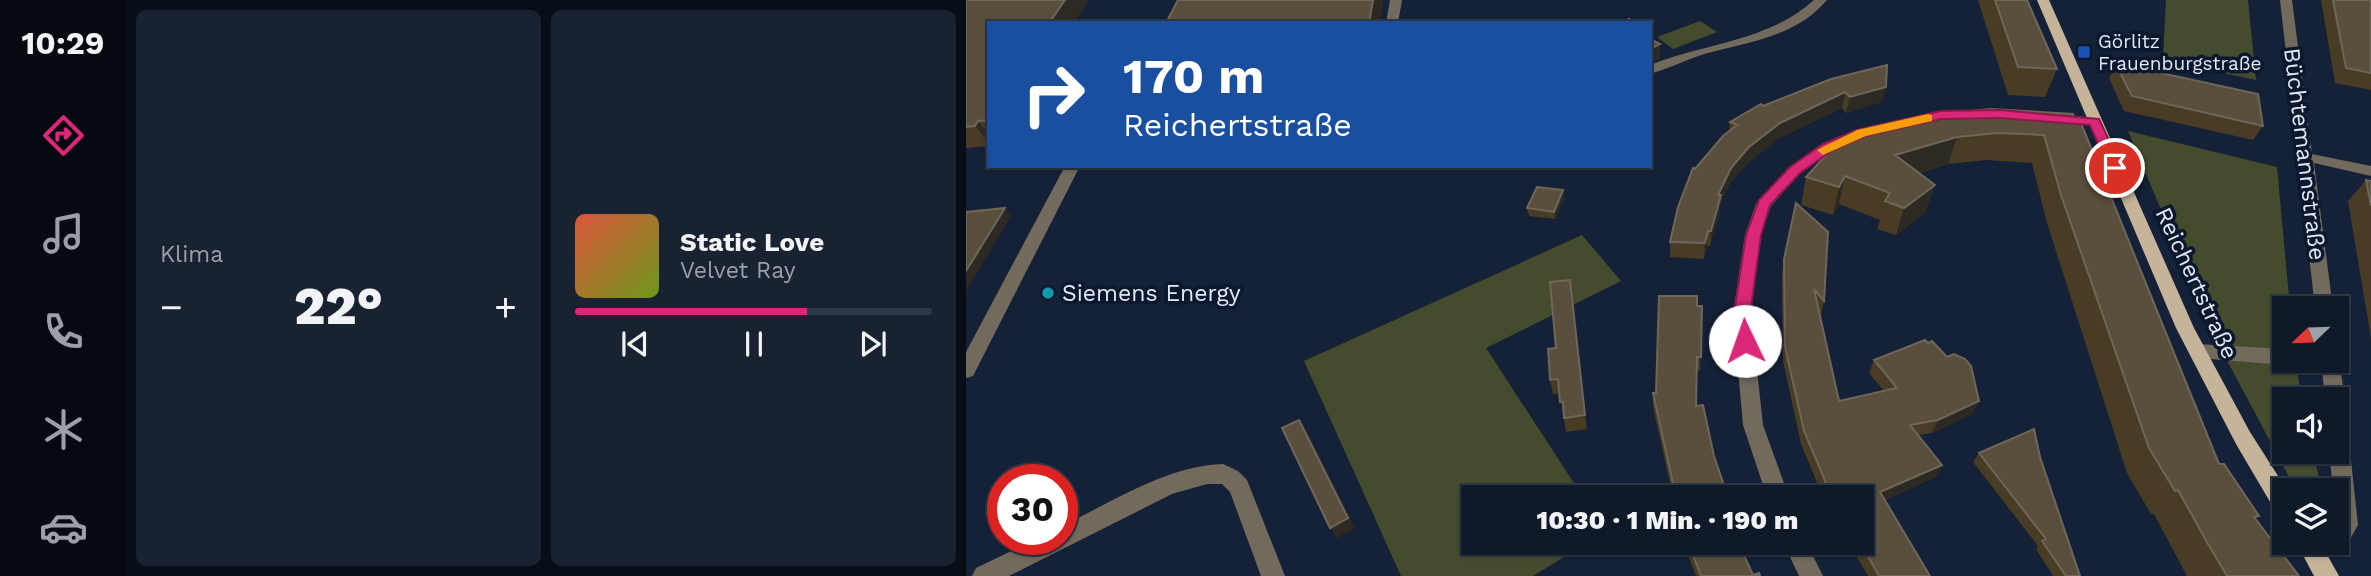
<!DOCTYPE html>
<html lang="de">
<meta charset="utf-8">
<style>
body{margin:0;font-family:"Work Sans",sans-serif;background:#182231;color:#f1f3f6;height:100vh;display:flex;flex-direction:column;font-size:26px;white-space:nowrap}
*{box-sizing:border-box;margin:0}
p{font-size:23px;color:#9ba0a8}
.icon{flex:none;width:38px;height:38px;fill:none;stroke:currentColor;stroke-width:2;stroke-linecap:round;stroke-linejoin:round}
.map{position:relative;flex:1;overflow:hidden}
.drawer{display:flex;flex-direction:column;gap:10px;padding:10px;background:#080e17;width:840px}
.drawer>*{flex:none}
.guide{position:absolute;left:21px;top:21px;width:665px;height:147px;border-radius:0px;box-shadow:0 2px 5px #0004,0 0 0 2px #2f3846;background:#1a4fa0;color:#fff;overflow:hidden}
.needle{width:46px;rotate:247deg}
.buttons{position:absolute;left:1306px;top:296px;display:grid;gap:14px}
.buttons a{display:grid;place-items:center;width:77px;height:77px;border-radius:0px;background:#0f1929;box-shadow:0 2px 5px #0004,0 0 0 2px #2f3846;font-size:35px}
.speed{position:absolute;left:21px;top:464px;display:flex;gap:14px;font-size:35px;font-weight:700;text-align:center}
.speed>*{display:grid;place-content:center;width:91px;height:91px;border-radius:50%;background:#0f1929;box-shadow:0 2px 5px #0004,0 0 0 2px #2f3846;line-height:1}
.speed .limit{border:10px solid #d22;background:#fff;color:#111}
.pin{position:absolute;display:grid;place-items:center;width:60px;height:60px;color:#fff;margin:-30px;border:4px solid #fff;border-radius:50%;box-shadow:0 2px 7px #0007}
.me{position:absolute;width:77px;margin:-38px;rotate:357deg;stroke-linejoin:round;filter:drop-shadow(0 0 5px #0008)}
.turn{display:flex;align-items:center;gap:24px;height:147px;padding:0 21px;font-size:32px}
.turn .icon{width:91px;height:91px;stroke-width:2.5}
.turn b{display:block;font-size:49px;line-height:60px}
.big{font-size:52px;font-weight:800;line-height:1.1}
.drawer .widget{flex:1;display:flex;flex-direction:column;justify-content:center;gap:10px;min-width:0;padding:0 24px;border-radius:10px;background:#182231}
.song{display:flex;align-items:center;gap:21px}
.cover{width:84px;height:84px;border-radius:10px;background:linear-gradient(135deg,hsl(10 70% 55%),hsl(80 70% 35%))}
.played{height:7px;border-radius:4px;background:linear-gradient(90deg,#db2777 65%,#2f3846 65%)}
.keys{display:flex;justify-content:space-around;direction:ltr}
.heat{display:flex;justify-content:space-between;align-items:center;font-size:38px;direction:ltr}
.drawer .tiles{flex:1;display:grid;gap:10px;grid-template-columns:repeat(2,1fr)}
.trip{position:absolute;left:495px;top:485px;width:413px;height:70px;border-radius:0px;background:#0f1929;box-shadow:0 2px 5px #0004,0 0 0 2px #2f3846;font-weight:800;line-height:70px;text-align:center}
main{display:flex;flex:1;min-height:0}
.tabs{display:flex;flex-direction:column;width:126px;justify-content:space-around;align-items:center;background:#060a10;color:#9ba0a8}
.tabs .icon{width:49px;height:49px}
.tabs .on{color:#db2777}
.tabs b{font-size:32px;color:#f1f3f6}
.map>svg:first-child{display:block}
</style>
<main>
<nav class="tabs">
<b>10:29</b>
<svg class="icon on" aria-label="directions" viewBox="0 0 24 24"><path d="M12 3l9 9-9 9-9-9zM9 14v-3h6M13 9l2 2-2 2"/></svg>
<svg class="icon" aria-label="music" viewBox="0 0 24 24"><path d="M9 18V5l10-2v13"/><circle cx="6" cy="18" r="3"/><circle cx="16" cy="16" r="3"/></svg>
<svg class="icon" aria-label="phone" viewBox="0 0 24 24"><path d="M5 4h4l2 5-3 2q2 4 5 5l2-3 5 2v4C11 20 4 13 5 4z"/></svg>
<svg class="icon" aria-label="climate" viewBox="0 0 24 24"><path d="M12 3v18M4 7l16 10M4 17L20 7"/></svg>
<svg class="icon" aria-label="car" viewBox="0 0 24 24"><path d="M5 17H2v-5l4-1 3-4h7l3 4 3 1v5h-3M9 17h6M6 11h13"/><circle cx="7" cy="17" r="2"/><circle cx="17" cy="17" r="2"/></svg>
</nav>
<section class="drawer">
<div class="tiles">
<div class="widget"><p>Klima</p>
<div class="heat"><a>−</a><b class="big">22°</b><a>+</a></div>
</div>
<div class="widget">
<div class="song"><i class="cover"></i><div><b>Static Love</b><p>Velvet Ray</p></div></div>
<div class="played"></div>
<div class="keys"><svg class="icon" aria-label="previous" viewBox="0 0 24 24"><path d="M18 5L8 12l10 7zM5 5v14"/></svg><svg class="icon" aria-label="pause" viewBox="0 0 24 24"><path d="M8 5v14M16 5v14"/></svg><svg class="icon" aria-label="next" viewBox="0 0 24 24"><path d="M6 5l10 7-10 7zM19 5v14"/></svg></div>
</div>
</div>
</section>
<div class="map">
<svg width="1405" height="576" viewBox="0 0 1405 576">
<rect width="100%" height="100%" fill="#142137"/>
<path fill="#454c2e" d="M1200,0h82l8,80 -93,-20z
M734,21l17,11 -44,17 -16,-12z
M1162,131l149,36 13,141h-6v52l11,1 7,38h-18v53h29l9,38h-26l-82,-154z
M616,235l39,46 -135,67 97,149h-109v45l113,1 -54,33h-132l-97,-215z"/>
<g fill="none" stroke-linecap="round" stroke-linejoin="round">
<path fill="#726a5d" fill-rule="evenodd" d="M424,0h12l-4,23h-12z
M848,0h13c-32,38 -81,42 -126,55 -17,6 -34,14 -51,19v-9c55,-22 119,-24 164,-65z
M1314,0h12l20,154 59,12v10l-57,-13 19,145h-18z
M974,111l7,4 -2,3 -79,18 -33,14 -33,23 -29,33 -10,29 -10,79 12,111 26,72h-22l-24,-72 -10,-111 12,-79 11,-31 34,-37 33,-23 33,-14z
M1086,114l43,4 7,4 -7,4 -48,-5 -2,-3z
M99,166h15l-107,210 -7,2v-26z
M1232,344l86,5v11h8l-8,5 -86,-7 -7,-2 -2,-5 2,-5z
M1370,354l3,6 6,39 -7,7 5,2 3,6 12,111 -14,25 -8,3 -8,-3 -3,-8h11v-52h-3l-4,-38h7v-53h-11l-4,-39h15z
M257,464l15,7 9,9 38,96h-24l-31,-84 -8,-8h-15l-35,10 -163,82h-37l4,-8 60,-29h26v-13c50,-24 104,-60 161,-62z
M817,542h23l17,34h-24z"/>
<path fill="#c5b499" fill-rule="evenodd" d="M1071,0h12l145,328 56,104 37,58h-3v25l-8,-3 -40,-68 -60,-116z
M1330,542h24l19,34h-25z"/>
</g>
<path fill="#493c25" d="M0,0h123l-15,23h-85v123l-23,2z
M1012,0h49l30,69 -12,28 -37,-2z
M1355,0h50v90l-36,-7z
M1149,63l148,63 -10,14 -129,-29 -15,-33z
M865,79l51,23 -36,11 -4,-5 -64,31 -30,24 -18,20 -10,22v6l-10,35h-3l-3,13 -34,-2v-15l25,-73 34,-38 1,-9 33,-16z
M1107,114l146,350 37,55 43,57h-112l-33,-62h-3l-24,-41 -80,-250 -15,-60 -46,-3 -38,4 -28,9 6,39 -30,23 -19,-6 3,-9 -41,-16 -6,11 -32,-10 5,-28 75,-46z
M1400,180l5,1v157l-23,-137z
M597,190l1,8 -9,21 -26,-3 -2,-8z
M830,203l28,98 -3,14 -2,-2 20,88 45,-10 -15,-18 5,-13 105,41 -7,13 -40,19 -13,2 17,42 -51,23 45,76h-62l-20,-34h14v-45h-39l-22,-53 -18,-83 -1,-88z
M604,280l17,149 -21,3 -6,-39 -7,1 -3,-14z
M736,306l-2,65h-3l-1,35 18,50 14,41h-55l-20,-90v-14h3z
M1013,453l61,4 40,119h-27l-17,-27 2,-3 -65,-84z
M717,542h55l15,33 7,1h-64z"/>
<path fill="#2d2923" d="M99,0h24l-15,23h-25z
M407,0h11l-4,23h-11z
M694,44v15l-10,4v-14z
M920,87l-4,15 -36,11 4,-16z
M879,92l-3,16 -64,31 -30,24 -18,20 -10,22v6l-10,35 1,-15 7,-36 13,-27 18,-21 31,-24z
M12,121l11,14v8l-14,-17z
M991,137l-9,27 -60,18 7,-27z
M879,176l-6,28 -6,11 6,-28z
M969,185l-9,27 -30,23 8,-27z
M597,190l1,8 -9,21 -1,-7z
M39,208l6,8 -45,75v-20z
M742,231l-1,15 -3,13 1,-16z
M1013,401l-7,13 -40,19 6,-13z
M333,420l7,10 49,98 -18,10 -7,-10z
M976,465l-6,12 -61,27 5,-12z"/>
<path fill="#594f3c" stroke="#6e6759" stroke-width="2" d="M0,0h99l-16,23h-60v97l-11,1 -3,5 -9,1z
M212,0h195l-4,23h-203z
M1029,0h32l30,69 -39,-2z
M1367,0h38v73l-25,-5z
M663,19l5,4h-14z
M156,20l-1,3h-38z
M684,39l10,5 -10,5z
M1149,63l143,31 5,32 -131,-30z
M921,65l-1,22 -36,10 -5,-5 -65,31 -31,24 -18,21 -13,27h3l-10,36h-3l-3,12 -35,-1 8,-35 15,-39 2,1 28,-33 14,-11 -7,-3 31,-18 2,2 68,-27z
M1025,109l82,5 4,9h4l138,341h5l35,52 -5,1 45,59h-72l-19,-32 -30,-54 -3,1 -26,-43 -88,-253 -17,-60 -47,-2 -40,4 -62,18 40,30 -31,23 -19,-7 5,-8 -45,-17 -6,11 -33,-10 20,-22 13,-10 37,-18 5,4 57,-17z
M1400,180l5,1v25z
M571,187l26,3 -9,22 -27,-4z
M830,203l32,29 -4,69 -10,-12 25,112 58,-13 -23,-28 51,-20 3,3 4,-2 15,16 7,-3 11,5 6,7 8,35 -41,19 -28,5 32,40 -62,27 50,84h-51l-19,-34h2v-45h-30l-28,-66 -19,-84 -1,-88z
M39,208l-39,63v-59z
M604,280l15,135 -21,3 -1,-16h-3l-2,-23 -8,1 -2,-31 8,-1 -6,-66z
M693,296h38v10h5l-1,51h-4l-1,49 7,-1 11,51 14,41h-52l-23,-104h3z
M333,420l49,98 -18,10 -48,-100z
M1068,429l6,28 40,119h-14l-24,-35 4,-2 -67,-86z
M722,542h50l15,33 6,-2 1,3h-59z"/>
<path fill="#db2777" stroke="#8e194d" stroke-width="2" d="M1034,110l99,9 23,49 -2,3h-10l-20,-46 -90,-7 -59,1 -75,17 -33,14 -33,23 -30,32 -9,30 -11,79 3,27 -2,5h-12l-5,-32 12,-79 13,-35 31,-33 33,-23 34,-14 84,-19z"/>
<path fill="#f59e0b" d="M962,114l4,1v6l-66,15 -43,19 -6,-5 40,-20z"/>
<rect fill="#1a4fb4" stroke="#0b182d" stroke-width="2.5" x="1111" y="45" width="14" height="14" rx="3.5"/>
<circle fill="#0f9aa8" stroke="#0b182d" stroke-width="2.5" cx="82" cy="293" r="7"/>
<g text-anchor="middle" stroke-width="7" stroke-linejoin="round" paint-order="stroke">
<g font-size="19" fill="#dfe9f8" stroke="#0b182d" text-anchor="start">
<text x="1132" y="48">Görlitz<tspan x="1132" dy="22">Frauenburgstraße</tspan></text>
</g>
<g font-size="23" fill="#dfe9f8" stroke="#0b182d">
<text transform="translate(1339 154) rotate(83)" y="8">Büchtemannstraße</text>
<text transform="translate(1231 283) rotate(65)" y="8">Reichertstraße</text>
</g>
<g font-size="23" fill="#dfe9f8" stroke="#0b182d" text-anchor="start">
<text x="96" y="301">Siemens Energy</text>
</g>
</g>
</svg>
<div class="buttons">
<a><svg class="needle" viewBox="-14 -14 28 28"><path d="M0-13l5 13h-10z" fill="#e53935"/><path d="M0 13l5-13h-10z" fill="#9ba0a8"/></svg></a>
<a><svg class="icon" aria-label="sound" viewBox="0 0 24 24"><path d="M4 9h4l5-4v14l-5-4H4zM17 9q2 3 0 6"/></svg></a>
<a><svg class="icon" aria-label="layers" viewBox="0 0 24 24"><path d="M12 4l9 5-9 5-9-5zM3 14l9 5 9-5"/></svg></a>
</div>
<div class="speed"><div class="limit">30</div></div>
<div class="pin" style="left:1149px;top:168px;background:#d93025"><svg class="icon" aria-label="arrive" viewBox="0 0 24 24"><path d="M6 21V4h12l-3 4 3 4H6"/></svg></div>
<svg class="me" style="left:779px;top:341px" viewBox="-20 -20 40 40"><circle r="19" fill="#fff"/><path d="M0-13L10 11 0 6-10 11z" fill="#db2777"/></svg>
<div class="trip">10:30 · 1 Min. · 190 m</div>
<div class="guide">
<div class="turn"><svg class="icon" aria-label="right" viewBox="0 0 24 24"><path d="M7 20v-9h11M14 6l5 5-5 5"/></svg><div><b>170 m</b>Reichertstraße</div></div>
</div>
</div>
</main>
